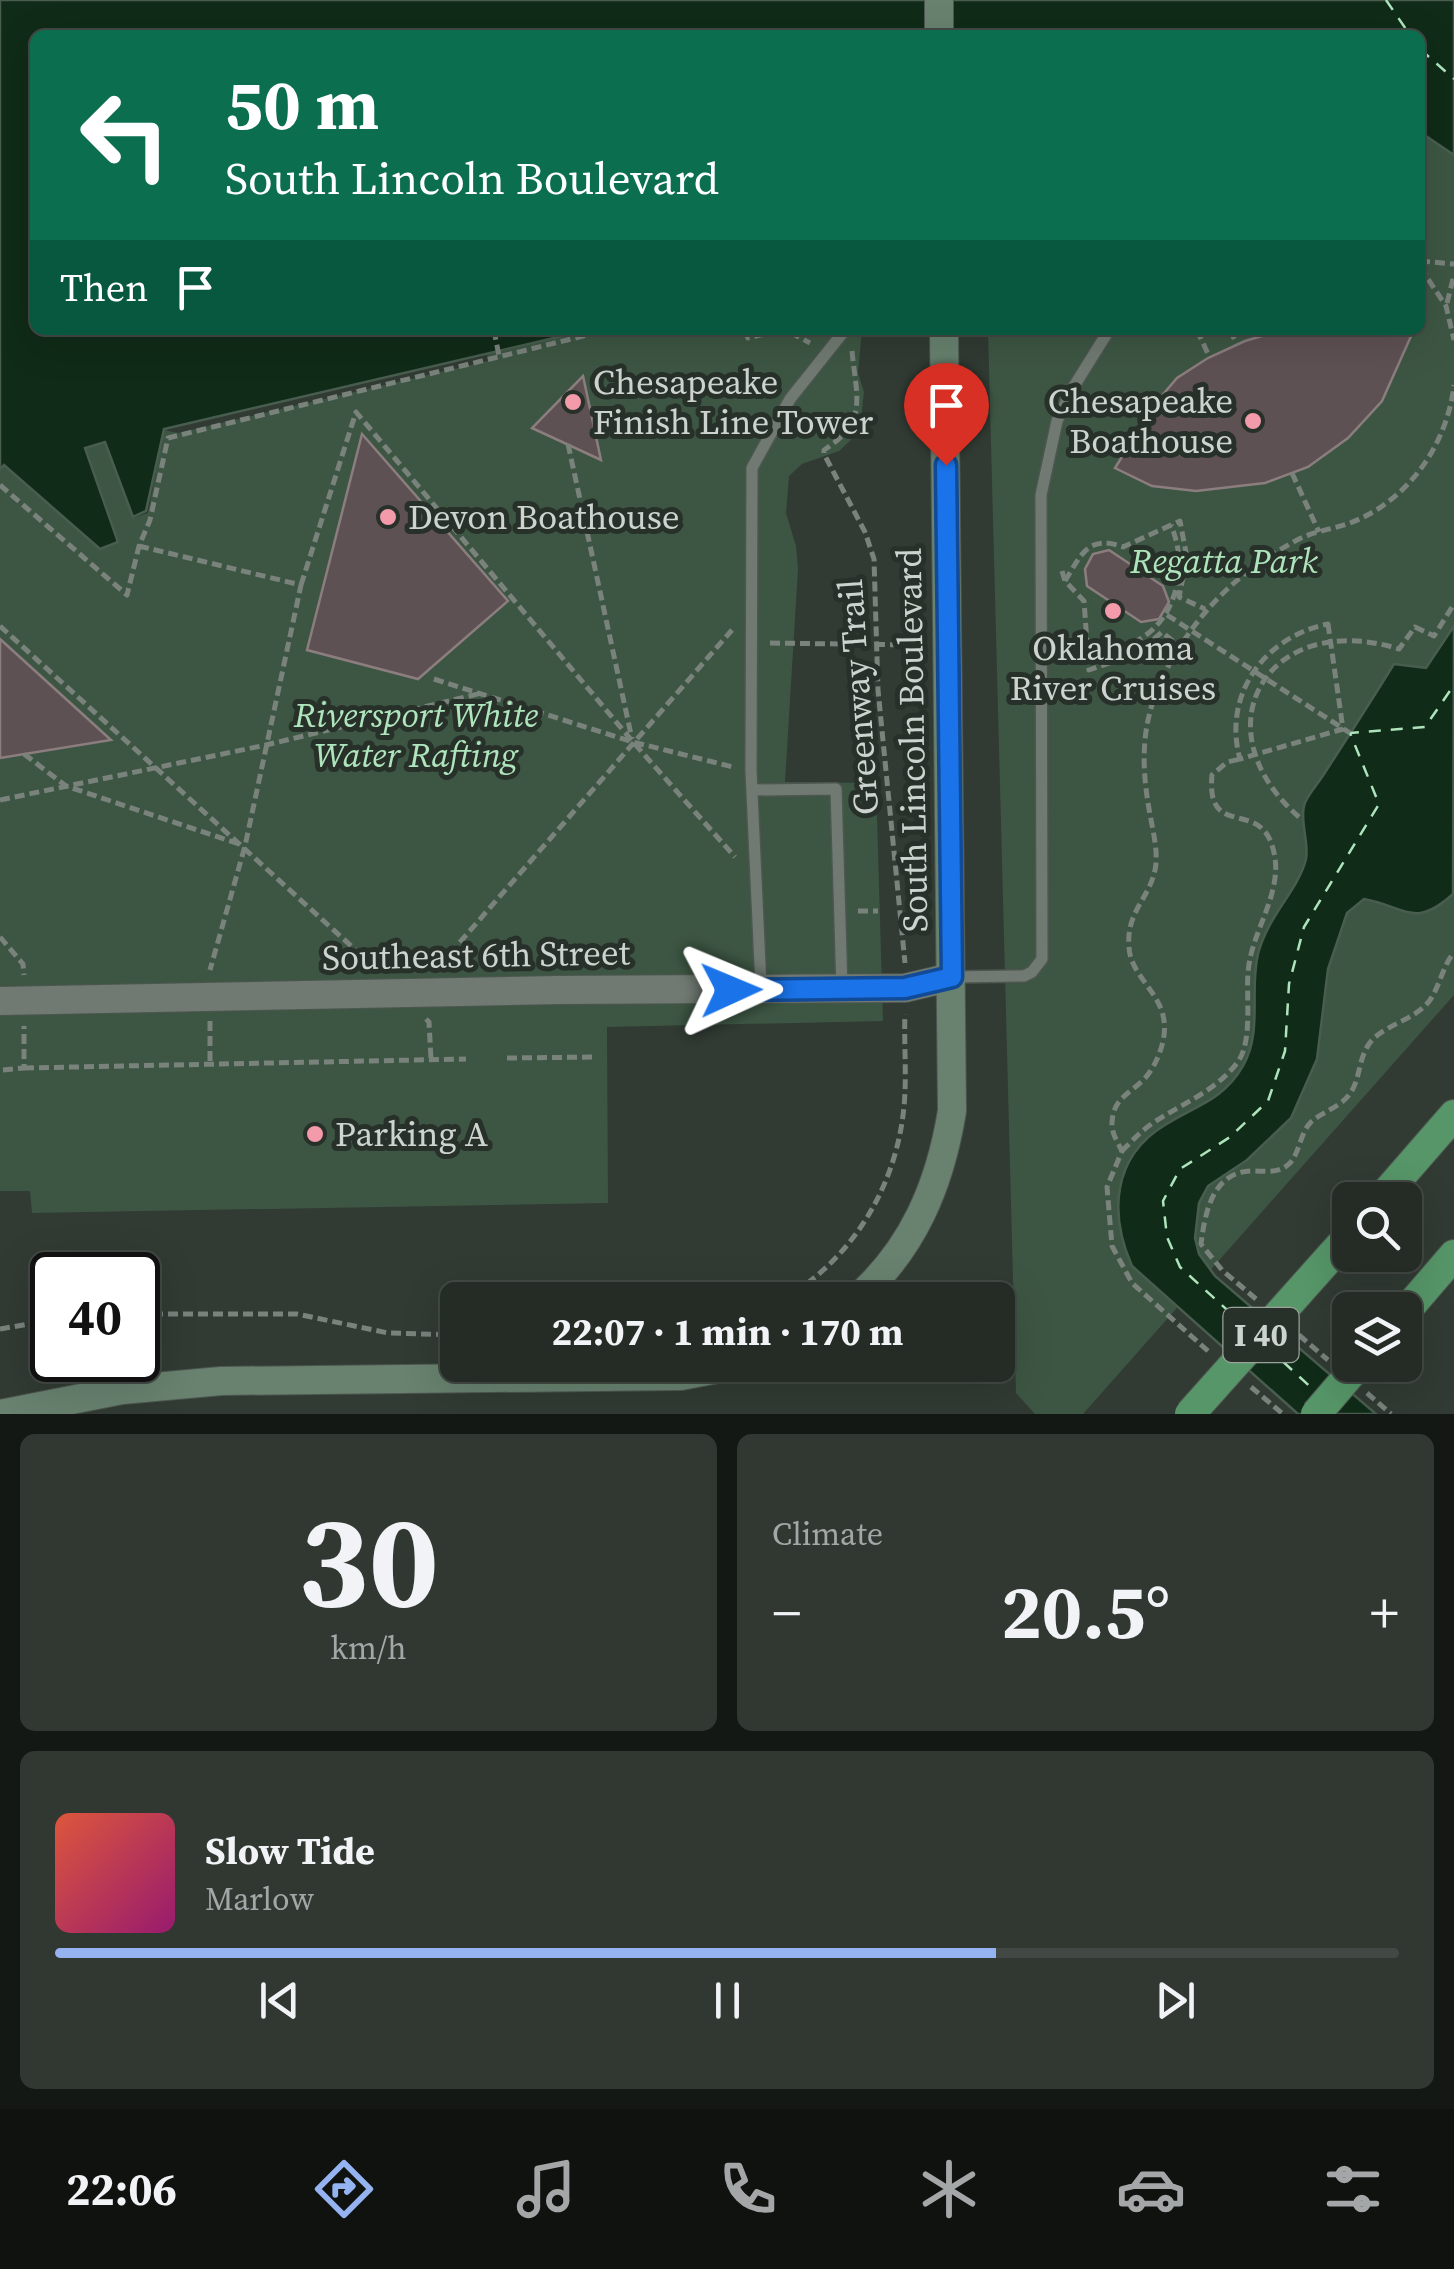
<!DOCTYPE html>
<meta charset="utf-8">
<style>
body{margin:0;font-family:"Source Serif 4",serif;background:#313832;color:#f1f3f6;height:100vh;display:flex;flex-direction:column;font-size:38px;white-space:nowrap}
*{box-sizing:border-box;margin:0}
p{font-size:32px;color:#a3a7a7}
.icon{flex:none;width:55px;height:55px;fill:none;stroke:currentColor;stroke-width:2;stroke-linecap:round;stroke-linejoin:round}
.map{position:relative;height:1414px;overflow:hidden}
.drawer{display:flex;flex-direction:column;gap:20px;padding:20px;background:#141815;flex:1}
.drawer>*{flex:none}
.banner{position:absolute;left:30px;top:30px;width:1395px;height:305px;border-radius:15px;box-shadow:0 10px 40px #0002,0 0 0 2px #424843;background:#0b6e4f;color:#fff;overflow:hidden}
.controls{position:absolute;left:1332px;top:1182px;display:grid;gap:20px}
.controls a{display:grid;place-items:center;width:90px;height:90px;border-radius:15px;background:#252c26;box-shadow:0 10px 40px #0002,0 0 0 2px #424843;font-size:50px}
.speed{position:absolute;left:30px;top:1252px;display:flex;gap:20px;font-size:50px;font-weight:700;text-align:center}
.speed>*{display:grid;place-content:center;width:130px;height:130px;border-radius:50%;background:#252c26;box-shadow:0 10px 40px #0002,0 0 0 2px #424843;line-height:1}
.speed .limit{border:5px solid #111;border-radius:15px;background:#fff;color:#111}
.pin{position:absolute;display:grid;place-items:center;width:85px;height:85px;color:#fff;margin:-102px -42px;border-radius:50% 50% 50% 0;rotate:-45deg;box-shadow:0 0 10px #0007}
.pin .icon{rotate:45deg}
.me{position:absolute;width:110px;margin:-55px;rotate:89deg;stroke-linejoin:round;filter:drop-shadow(0 0 8px #0008)}
.turn{display:flex;align-items:center;gap:35px;height:210px;padding:0 30px;font-size:45px}
.turn .icon{width:130px;height:130px;stroke-width:2.5}
.turn b{display:block;font-size:70px;line-height:85px}
.then{display:flex;align-items:center;height:95px;padding:0 30px;background:#0003;gap:20px;font-size:38px}
.big{font-size:75px;font-weight:700;line-height:1.1}
.drawer .widget{flex:1;display:flex;flex-direction:column;justify-content:center;gap:15px;min-width:0;padding:0 35px;border-radius:15px;background:#313832}
.drawer .dial{align-items:center;gap:0}
.dial b{font-size:130px;line-height:1}
.song{display:flex;align-items:center;gap:30px}
.cover{width:120px;height:120px;border-radius:15px;background:linear-gradient(135deg,hsl(10 70% 55%),hsl(320 70% 35%))}
.played{height:10px;border-radius:5px;background:linear-gradient(90deg,#95b2f1 70%,#424843 70%)}
.keys{display:flex;justify-content:space-around;direction:ltr}
.heat{display:flex;justify-content:space-between;align-items:center;font-size:55px;direction:ltr}
.drawer .tiles{flex:1;display:grid;gap:20px;grid-template-columns:1fr 1fr}
.widget:last-child{grid-column:span 2}
.trip{position:absolute;left:440px;top:1282px;width:575px;height:100px;border-radius:15px;background:#252c26;box-shadow:0 10px 40px #0002,0 0 0 2px #424843;font-weight:700;line-height:100px;text-align:center}
.dock{display:flex;height:160px;justify-content:space-around;align-items:center;background:#0f120f;color:#a3a7a7}
.dock .icon{width:70px;height:70px}
.dock .active{color:#95b2f1}
.dock b{font-size:45px;color:#f1f3f6}
.map>svg:first-child{display:block}
</style>
<div class="map">
<svg width="1454" height="1414" viewBox="0 0 1454 1414">
<rect width="100%" height="100%" fill="#313a33"/>
<path fill="#3d5643" d="M1454,0v995l-371,419h-48l-19,-21 -28,-1063h432v-295z
M483,330h379l-4,43 6,19 -3,27 -10,21 -12,11 -37,13 -13,12 -3,37 10,33 2,23 -13,213 91,1 7,238 -276,6 1,176 -576,10 -2,-22h-30v-721l4,-5 98,84 17,-7 -33,-94 20,-7 28,77 14,-5 16,-83 14,3 310,-72z"/>
<path fill="#102b18" stroke="#495d4f" stroke-width="2.5" d="M0,0h1454v155l-34,-23v-97h-1385v295h553l-424,99 -18,82 -13,6 -28,-75 -20,6 33,94 -18,7 -96,-84 -4,4z
M1454,626l-1,268c-39,35 -46,13 -89,5l-17,14 -19,56 -11,90 -26,59 -44,42 -39,26 -9,17 -4,35 4,16 16,22 161,138h-78l-166,-148c-23,-52 -20,-109 33,-141 29,-19 58,-24 78,-59 20,-36 6,-74 15,-112 10,-39 40,-63 48,-95 3,-17 -6,-37 -2,-53 2,-10 15,-23 20,-32 24,-37 47,-73 70,-110l32,4z"/>
<g fill="none" stroke-linecap="round" stroke-linejoin="round">
<path stroke="#aee4bb" stroke-width="2.5" stroke-dasharray="12 10" stroke-linecap="butt" d="M1386,0l24,35
M1420,49l34,30
M1247,1328l-67,-61 -13,-30 -4,-36 17,-32 50,-32 38,-36 17,-50 4,-67 15,-57 75,-123 -29,-71 75,-6 29,-42
M1267,1347l50,46"/>
</g>
<path fill="#5e5153" stroke="#8c7d7f" stroke-width="2.5" d="M1282,330h107l23,4 -30,67 -34,37 -40,29 -43,16 -69,8 -44,-5 -37,-18 39,-63 23,-27 31,-20 37,-17z
M583,376l18,84 -69,-32z
M362,434l146,167 -90,78 -111,-29z
M1109,550l54,36 6,16 -10,17 -18,3 -54,-36 -2,-17 8,-15z
M0,639l111,101 -111,18z"/>
<g fill="none" stroke-linecap="round" stroke-linejoin="round">
<defs>
<path id="service" d="M752,790l84,-1 6,200
M952,977l72,-1 8,-4 10,-13 -1,-464 16,-74 14,-30 38,-61
M761,987l-10,-216 1,-303 38,-69 55,-69"/>
<path id="tertiary" d="M0,1001l558,-11 347,-2 47,-11"/>
<path id="secondary" d="M939,0v35
M855,1300c58,-50 85,-115 97,-189l-8,-781
M0,1414l122,-24 99,-9 460,-5 57,-11"/>
<path id="motorway" d="M1380,1200l74,-85
M1331,1256l19,-21
M1405,1312l49,-57"/>
</defs>
<use href="#service" stroke="#4e5650" stroke-width="14"/>
<use href="#tertiary" stroke="#4e5650" stroke-width="30"/>
<use href="#secondary" stroke="#4e5650" stroke-width="30"/>
<use href="#motorway" stroke="#4e5650" stroke-width="32"/>
<path stroke="#7a827c" stroke-width="5" stroke-dasharray="10 5" stroke-linecap="butt" d="M1420,261l34,3
M1420,267l26,39 8,34
M1447,303l7,-28
M494,330l5,26
M745,330l3,8 34,-8
M794,330l1,5 15,8
M1197,330l12,26
M1230,330l7,15
M1262,330l1,3
M852,351c4,45 17,70 -28,99v4l41,78 9,27 4,131 27,273
M568,444l64,295
M1292,473l27,59
M0,485l127,110 12,-49 11,-26 18,-82 440,-108
M139,546l162,39 -56,261 -35,124
M1062,571l3,10 19,20 5,69 49,-17 24,-21 18,15
M1065,581c16,-26 23,-47 58,-34l57,-26 7,37 -8,39 26,12
M301,585l55,-173 277,330 102,115
M1167,615l183,118
M1328,624l15,105 -103,30c-18,-64 25,-123 88,-135z
M0,626l372,339
M770,643l142,2
M1060,657c56,0 108,-16 118,-78 3,-18 0,-37 -7,-54
M434,679l199,63 100,25
M24,754l42,32 176,59
M0,800l266,-55 216,-52
M1299,817c-102,-89 -31,-209 100,-168l16,-22 19,9 20,-32
M858,911h20
M0,937l23,27 1,11
M440,965l292,-335
M426,1019l3,3 2,37
M210,1021v43
M507,1058l90,-1
M24,1068l442,-9
M3,1070l21,-2v-42
M1122,1151c9,-9 18,-19 28,-26 30,-21 64,-32 87,-62 16,-20 9,-66 11,-90 3,-46 42,-86 22,-133 -16,-37 -64,-4 -58,-65l15,-13 13,-3
M1256,1299l-34,-29 -21,-26c4,-32 12,-74 53,-73 13,0 25,3 36,-8 10,-11 10,-30 21,-41 11,-10 29,-15 38,-27 13,-17 8,-39 24,-56 17,-16 43,-20 57,-39 10,-15 13,-34 24,-48
M782,1300c75,-43 120,-123 123,-209 1,-26 -1,-52 0,-77
M138,1314h159l91,19 70,2
M0,1329l52,-9
M1299,1335l29,25
M1208,1351l-76,-68 -20,-37 -5,-59 15,-36c-4,-8 -11,-19 -10,-28 1,-26 19,-29 34,-46 11,-13 21,-38 18,-56 -3,-29 -34,-46 -35,-74 -3,-35 20,-48 26,-77 4,-18 -3,-43 -6,-61 -10,-58 -6,-100 25,-153 33,-54 69,-87 125,-117 16,-8 34,-10 51,-16 58,-22 97,-78 104,-138
M1251,1387l32,27
M1367,1393l24,21"/>
<use href="#service" stroke="#707a72" stroke-width="11"/>
<use href="#tertiary" stroke="#707a72" stroke-width="28"/>
<use href="#secondary" stroke="#68826f" stroke-width="28"/>
<use href="#motorway" stroke="#569668" stroke-width="30"/>
<defs>
<path id="motorway-bridge" d="M1190,1414l141,-158
M1316,1414l42,-49"/>
</defs>
<use href="#motorway-bridge" stroke="#4e5650" stroke-width="32" stroke-linecap="butt"/>
<use href="#motorway-bridge" stroke="#569668" stroke-width="30"/>
</g>
<g fill="none" stroke-linecap="round" stroke-linejoin="round">
<defs>
<path id="route" d="M731,990l174,-2 47,-11 -6,-512"/>
</defs>
<use href="#route" stroke="#114b97" stroke-width="25"/>
<use href="#route" stroke="#1a73e8" stroke-width="18"/>
</g>
<g fill="#f39aab" stroke="#273029" stroke-width="4">
<circle cx="573" cy="402" r="10"/>
<circle cx="1253" cy="421" r="10"/>
<circle cx="388" cy="517" r="10"/>
<circle cx="1113" cy="611" r="10"/>
<circle cx="315" cy="1134" r="10"/>
</g>
<g text-anchor="middle" stroke-width="10" stroke-linejoin="round" paint-order="stroke">
<rect fill="#273029" stroke="#9ba29c" stroke-width="2.5" x="1223.5" y="1308" width="75" height="54" rx="8"/>
<g font-size="32" font-weight="bold" fill="#cdd3ce">
<text x="1261" y="1346">I 40</text>
</g>
<g font-size="35" fill="#cdd3ce" stroke="#273029" text-anchor="start">
<text x="593" y="394">Chesapeake<tspan x="593" dy="40">Finish Line Tower</tspan></text>
<text x="1233" y="413" text-anchor="end">Chesapeake<tspan x="1233" dy="40">Boathouse</tspan></text>
<text x="408" y="529">Devon Boathouse</text>
<text x="1113" y="660" text-anchor="middle">Oklahoma<tspan x="1113" dy="40">River Cruises</tspan></text>
<text x="335" y="1146">Parking A</text>
</g>
<g font-size="35" font-style="italic" fill="#afe5bc" stroke="#273029">
<text x="1224" y="573">Regatta Park</text>
<text x="416" y="727">Riversport White<tspan x="416" dy="40">Water Rafting</tspan></text>
</g>
<g font-size="35" fill="#cdd3ce" stroke="#273029">
<text transform="translate(858 697) rotate(-94)" y="12">Greenway Trail</text>
<text transform="translate(912 740) rotate(-91)" y="12">South Lincoln Boulevard</text>
<text transform="translate(476 955) rotate(-1)" y="12">Southeast 6th Street</text>
</g>
</g>
</svg>
<div class="controls">
<a><svg class="icon" aria-label="search" viewBox="0 0 24 24"><circle cx="10" cy="10" r="6"/><path d="M15 15l6 6"/></svg></a>
<a><svg class="icon" aria-label="layers" viewBox="0 0 24 24"><path d="M12 4l9 5-9 5-9-5zM3 14l9 5 9-5"/></svg></a>
</div>
<div class="speed"><div class="limit">40</div></div>
<div class="pin" style="left:946px;top:465px;background:#d93025"><svg class="icon" aria-label="arrive" viewBox="0 0 24 24"><path d="M6 21V4h12l-3 4 3 4H6"/></svg></div>
<svg class="me" style="left:731px;top:990px" viewBox="-20 -20 40 40"><path d="M0-17L14 15 0 8-14 15z" fill="#1a73e8" stroke="#fff" stroke-width="4"/></svg>
<div class="trip">22:07 · 1 min · 170 m</div>
<div class="banner">
<div class="turn"><svg class="icon" aria-label="left" viewBox="0 0 24 24"><path d="M17 20v-9H6M10 6l-5 5 5 5"/></svg><div><b>50 m</b>South Lincoln Boulevard</div></div>
<div class="then">Then<svg class="icon" aria-label="arrive" viewBox="0 0 24 24"><path d="M6 21V4h12l-3 4 3 4H6"/></svg></div>
</div>
</div>
<section class="drawer">
<div class="tiles">
<div class="widget dial"><b>30</b><p>km/h</p></div>
<div class="widget"><p>Climate</p>
<div class="heat"><a>−</a><b class="big">20.5°</b><a>+</a></div>
</div>
<div class="widget">
<div class="song"><i class="cover"></i><div><b>Slow Tide</b><p>Marlow</p></div></div>
<div class="played"></div>
<div class="keys"><svg class="icon" aria-label="previous" viewBox="0 0 24 24"><path d="M18 5L8 12l10 7zM5 5v14"/></svg><svg class="icon" aria-label="pause" viewBox="0 0 24 24"><path d="M8 5v14M16 5v14"/></svg><svg class="icon" aria-label="next" viewBox="0 0 24 24"><path d="M6 5l10 7-10 7zM19 5v14"/></svg></div>
</div>
</div>
</section>
<nav class="dock">
<b>22:06</b>
<svg class="icon active" aria-label="directions" viewBox="0 0 24 24"><path d="M12 3l9 9-9 9-9-9zM9 14v-3h6M13 9l2 2-2 2"/></svg>
<svg class="icon" aria-label="music" viewBox="0 0 24 24"><path d="M9 18V5l10-2v13"/><circle cx="6" cy="18" r="3"/><circle cx="16" cy="16" r="3"/></svg>
<svg class="icon" aria-label="phone" viewBox="0 0 24 24"><path d="M5 4h4l2 5-3 2q2 4 5 5l2-3 5 2v4C11 20 4 13 5 4z"/></svg>
<svg class="icon" aria-label="climate" viewBox="0 0 24 24"><path d="M12 3v18M4 7l16 10M4 17L20 7"/></svg>
<svg class="icon" aria-label="car" viewBox="0 0 24 24"><path d="M5 17H2v-5l4-1 3-4h7l3 4 3 1v5h-3M9 17h6M6 11h13"/><circle cx="7" cy="17" r="2"/><circle cx="17" cy="17" r="2"/></svg>
<svg class="icon" aria-label="filters" viewBox="0 0 24 24"><path d="M4 7h16M4 17h16"/><circle cx="9" cy="7" r="2"/><circle cx="15" cy="17" r="2"/></svg>
</nav>
